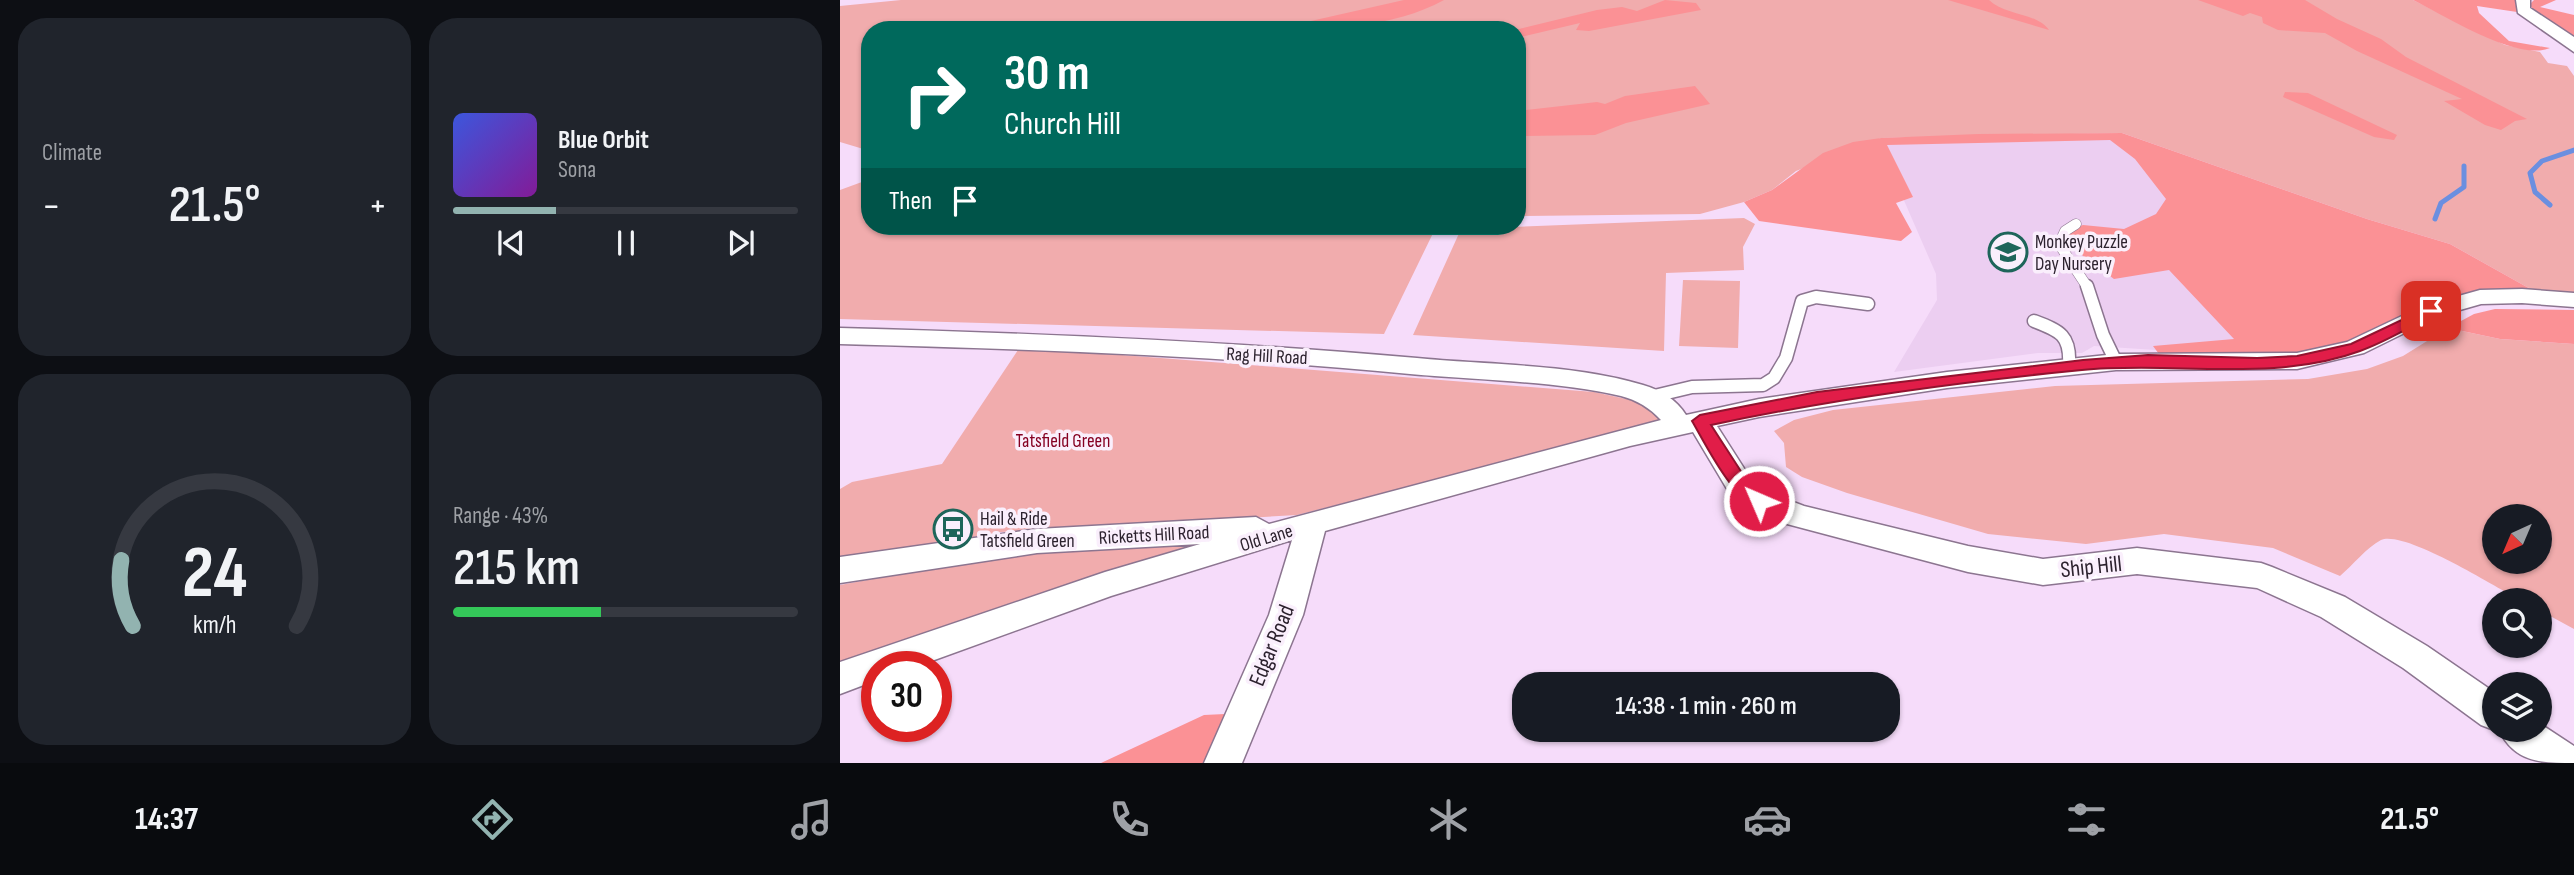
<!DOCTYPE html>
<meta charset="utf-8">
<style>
body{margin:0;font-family:"Sofia Sans Condensed",sans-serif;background:#20242c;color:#f1f3f6;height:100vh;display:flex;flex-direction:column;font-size:26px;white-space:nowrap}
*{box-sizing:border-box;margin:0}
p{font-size:23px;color:#9ea1a6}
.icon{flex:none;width:38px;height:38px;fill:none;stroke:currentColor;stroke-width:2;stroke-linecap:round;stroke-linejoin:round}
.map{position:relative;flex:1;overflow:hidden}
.side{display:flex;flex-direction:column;gap:18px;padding:18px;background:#0d0f14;width:840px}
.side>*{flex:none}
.banner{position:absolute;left:21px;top:21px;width:665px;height:214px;border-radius:28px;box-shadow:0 2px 5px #0004;background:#00695c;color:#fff;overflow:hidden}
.needle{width:46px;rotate:224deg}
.buttons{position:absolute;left:1642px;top:504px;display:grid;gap:14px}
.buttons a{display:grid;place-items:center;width:70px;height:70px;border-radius:50%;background:#171b24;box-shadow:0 2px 5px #0004;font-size:35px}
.speed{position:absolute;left:21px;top:651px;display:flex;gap:14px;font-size:35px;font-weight:700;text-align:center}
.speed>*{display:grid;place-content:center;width:91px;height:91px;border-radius:50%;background:#171b24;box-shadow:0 2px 5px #0004;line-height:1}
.speed .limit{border:10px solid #d22;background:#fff;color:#111}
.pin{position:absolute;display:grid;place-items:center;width:60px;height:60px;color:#fff;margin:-30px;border-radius:14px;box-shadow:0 4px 10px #0006}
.me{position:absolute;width:77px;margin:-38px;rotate:315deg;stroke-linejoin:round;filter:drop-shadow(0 0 5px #0008)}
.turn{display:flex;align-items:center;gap:24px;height:147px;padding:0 28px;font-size:32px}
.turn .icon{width:91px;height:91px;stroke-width:2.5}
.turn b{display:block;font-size:49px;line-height:60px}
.then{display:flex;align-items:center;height:66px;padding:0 28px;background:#0003;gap:14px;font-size:26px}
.big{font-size:52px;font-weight:600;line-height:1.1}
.side .tile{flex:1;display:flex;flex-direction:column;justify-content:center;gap:10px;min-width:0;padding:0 24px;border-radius:28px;background:#20242c}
.side .dial{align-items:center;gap:0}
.dial svg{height:182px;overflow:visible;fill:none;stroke:#363941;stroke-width:7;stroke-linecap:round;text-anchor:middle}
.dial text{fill:#f1f3f6;stroke:none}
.song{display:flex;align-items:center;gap:21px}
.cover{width:84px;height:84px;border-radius:10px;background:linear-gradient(135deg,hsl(230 70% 55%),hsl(290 70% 35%))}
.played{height:7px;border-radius:4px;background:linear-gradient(90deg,#92b3b0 30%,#363941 30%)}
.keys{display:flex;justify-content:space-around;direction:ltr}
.heat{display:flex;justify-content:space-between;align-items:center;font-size:38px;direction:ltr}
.charge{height:10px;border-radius:5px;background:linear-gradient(90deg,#34c759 43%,#363941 0)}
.side .tiles{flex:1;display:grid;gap:18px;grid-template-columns:repeat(2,1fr)}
.trip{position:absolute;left:672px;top:672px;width:388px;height:70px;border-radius:28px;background:#171b24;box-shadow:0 2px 5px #0004;font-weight:600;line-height:70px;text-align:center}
.tab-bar{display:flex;height:112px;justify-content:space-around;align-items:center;background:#090b0e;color:#9ea1a6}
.tab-bar .icon{width:49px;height:49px}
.tab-bar .current{color:#92b3b0}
.tab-bar b{font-size:32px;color:#f1f3f6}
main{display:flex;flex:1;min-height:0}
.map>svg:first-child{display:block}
</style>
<main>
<section class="side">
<div class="tiles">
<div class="tile"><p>Climate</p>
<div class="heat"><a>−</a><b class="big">21.5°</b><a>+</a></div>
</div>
<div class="tile">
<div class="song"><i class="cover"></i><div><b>Blue Orbit</b><p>Sona</p></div></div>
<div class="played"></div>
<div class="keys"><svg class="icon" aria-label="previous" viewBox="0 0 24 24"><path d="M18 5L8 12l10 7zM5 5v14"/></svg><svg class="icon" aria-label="pause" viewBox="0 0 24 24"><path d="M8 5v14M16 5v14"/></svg><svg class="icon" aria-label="next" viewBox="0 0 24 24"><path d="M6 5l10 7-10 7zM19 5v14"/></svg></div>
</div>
<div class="tile dial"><svg viewBox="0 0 100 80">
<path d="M14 69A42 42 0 1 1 86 69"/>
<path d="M14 69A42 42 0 0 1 9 40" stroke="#92b3b0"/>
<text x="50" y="56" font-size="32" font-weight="700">24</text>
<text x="50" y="72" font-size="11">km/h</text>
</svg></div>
<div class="tile"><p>Range · 43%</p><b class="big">215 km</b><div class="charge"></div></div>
</div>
</section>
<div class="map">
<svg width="1734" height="763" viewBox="0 0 1734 763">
<rect width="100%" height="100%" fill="#f6dcfa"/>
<path fill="#eccef1" d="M1274,138l36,29 20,32v68l72,76 -86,7 -62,-4 -12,7h-44l-144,19 43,-72 -1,-26 -57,-131z"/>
<path fill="#f1acad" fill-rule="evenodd" d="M61,0h1512l92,45 35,7 8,11 19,3 7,10v220l-40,-5 -84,-47 -83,-25 -245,-86 -241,5 -85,33 -24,19 -28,12 -44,12 -183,2v-186h-647v121l-30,-9v-136z
M30,179v47l566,1 -52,107 -544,-15v-129z
M904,218l11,6 -12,23 1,23 -78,3 -2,78 -251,-16 48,-106z
M843,280l57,1 -2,67 -59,-2z
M1608,328l52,11 74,5v285l-35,-19v-10h-19c-25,-13 -115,-70 -139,-60 -14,7 -29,26 -41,36l-67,-28 -109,-14 -78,10 -98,-10 -141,-41 -45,-16 -16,-10 -2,-24 -10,-12 20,-11 39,-10 222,-24 253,-7 59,-10 36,-13zM1654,516h45v46h-45z
M180,347l574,45 46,10 23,20 -366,93 -296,17 -161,29v-72l12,-7 90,-18z
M398,538l-398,130v-83l190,-35z"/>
<path fill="#fb9195" d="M564,0h40c-51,28 -117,30 -173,30z
M825,0l31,3 5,7 -112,21 -13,-1 4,-7 -63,15 -2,-8 82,-20 25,-3 15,4z
M1108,0h41c16,16 47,12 60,30z
M1358,0h107l32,19 44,20 25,18 121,62 -12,2 -14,9 -16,-5 -41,-24 18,-2 -105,-48 -32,-18 -47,-3 -15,-7 -1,-6 -12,-4 -7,3z
M1573,0h102l2,12 -40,-6 2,7 30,28 41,7c-33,14 -106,-33 -137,-48z
M1694,0h22l-16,7 34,8v23l-40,-25 -4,-9z
M855,86l15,18 -84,19 -31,12 -78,1v-25l80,-9 8,2 20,-8z
M1445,92l23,1 89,42 -3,5 -20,-3 -91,-40z
M1282,133l245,86 83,25 84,47h-54l-42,8 -31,21 -93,36 -152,2 -9,-12 81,-7 -65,-69 -55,9 -31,-23 -20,-23 20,-8 41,4 32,-15 10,-15 -31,-40 -25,-19 -223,5 26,52 -17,6 16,29 -11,9 -142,-20 -15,-19 28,-12 51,-37 30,-11 28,-4 97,-4z
M1655,309l79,1v34l-74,-5 -52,-11 26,-14z
M385,714l-18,49h-106l103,-48z"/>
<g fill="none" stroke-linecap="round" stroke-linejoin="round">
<path stroke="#6b8fe0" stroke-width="5" d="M1710,205l-15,-13 -5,-19 12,-12 32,-11
M1595,219l6,-16 23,-16v-21"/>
<defs>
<path id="service-far1" d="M1236,224l-11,7 -6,13 29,44"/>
<path id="service" d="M1247,286l16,49 13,27
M1194,321c26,10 37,14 35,45
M810,397l42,-10 71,-2 11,-7 12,-20 16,-57 14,-4 52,7"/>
<path id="minor" d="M1676,0h14v8l44,29v15l-56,-39z
M1682,289l52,4v14l-52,-4 -41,1 -42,12 -75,37 -67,16 -181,1 -169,18 -188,29 -42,9 30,47 23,20 34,13 164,40 75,13 94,-11 124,15 11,4 73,30 82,49 67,46v38l-13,-5 -78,-57 -82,-51 -64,-29 -120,-14 -94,11 -75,-13 -181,-48 -39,-15 -21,-20 -34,-57 -63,14 -305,85 -22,84 -61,148h-38l65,-148 23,-75 -181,56 -196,71h-38v13l-37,14v-32l265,-90 95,-28 -163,9 -197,30v-26l197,-28 219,-12 13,7 392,-104c-11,-12 -24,-20 -40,-24 -65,-15 -143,-16 -211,-22 -189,-18 -380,-25 -570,-30v-16c192,5 385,13 577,30 72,7 158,6 226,27 17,5 33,14 43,30l73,-16 188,-27 169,-18 181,-1 50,-11 76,-36 57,-16z
M1699,723l35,23v17c-32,0 -59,0 -75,-33h40z"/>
</defs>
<use href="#service-far1" stroke="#8c7590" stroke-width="11"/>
<use href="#service" stroke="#8c7590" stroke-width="15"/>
<use href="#minor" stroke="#8c7590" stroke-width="3"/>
<use href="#service-far1" stroke="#fff" stroke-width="10"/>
<use href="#service" stroke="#fff" stroke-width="12"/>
<use href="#minor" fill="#fff" fill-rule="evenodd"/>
</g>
<path fill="#e11d48" stroke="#92132f" stroke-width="2" d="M1591,306l5,2 2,3 -2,3c-25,12 -50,28 -76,37 -86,32 -188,10 -278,19 -124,12 -249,29 -371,55l33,51 24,25 -2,5c-27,8 -62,-65 -74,-85l8,-6 117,-23 266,-32 65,-5 109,3 40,-2 54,-12z"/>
<defs>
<symbol id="school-ring" viewBox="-11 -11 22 22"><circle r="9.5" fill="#faeffc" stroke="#1e655a" stroke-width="1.5"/><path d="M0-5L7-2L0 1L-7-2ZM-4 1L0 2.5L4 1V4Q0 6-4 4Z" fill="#1e655a"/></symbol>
<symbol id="bus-ring" viewBox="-11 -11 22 22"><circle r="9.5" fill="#faeffc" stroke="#1e655a" stroke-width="1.5"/><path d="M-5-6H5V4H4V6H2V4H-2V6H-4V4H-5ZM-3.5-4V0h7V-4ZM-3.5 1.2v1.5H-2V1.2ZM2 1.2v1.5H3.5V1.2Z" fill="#1e655a"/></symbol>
</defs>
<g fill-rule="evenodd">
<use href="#school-ring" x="1146" y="230" width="44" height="44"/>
<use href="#bus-ring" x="91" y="507" width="44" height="44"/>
</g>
<g text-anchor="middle" stroke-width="7" stroke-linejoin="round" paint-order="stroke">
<g font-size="19" fill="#2c222e" stroke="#faeffc" text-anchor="start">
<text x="1195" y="248">Monkey Puzzle<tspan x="1195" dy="22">Day Nursery</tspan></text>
<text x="140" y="525">Hail &amp; Ride<tspan x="140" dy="22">Tatsfield Green</tspan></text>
</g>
<g font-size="19" fill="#2c222e" stroke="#faeffc">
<text transform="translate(427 355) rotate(3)" y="7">Rag Hill Road</text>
<text transform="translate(314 534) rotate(-3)" y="7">Ricketts Hill Road</text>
<text transform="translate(426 537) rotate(-17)" y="7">Old Lane</text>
</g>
<g font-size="19" fill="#850022" stroke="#faeffc">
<text x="223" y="447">Tatsfield Green</text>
</g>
<g font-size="23" fill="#2c222e" stroke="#faeffc">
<text transform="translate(1251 566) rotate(-6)" y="8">Ship Hill</text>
<text transform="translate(431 645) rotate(-68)" y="8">Edgar Road</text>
</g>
</g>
</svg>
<div class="buttons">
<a><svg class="needle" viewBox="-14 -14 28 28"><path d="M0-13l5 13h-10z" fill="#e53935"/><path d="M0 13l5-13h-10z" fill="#9ea1a6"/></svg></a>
<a><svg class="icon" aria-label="search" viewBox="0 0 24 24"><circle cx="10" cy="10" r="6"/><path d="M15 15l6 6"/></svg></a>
<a><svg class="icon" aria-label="layers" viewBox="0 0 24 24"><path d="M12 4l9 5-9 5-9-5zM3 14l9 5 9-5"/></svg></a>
</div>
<div class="speed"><div class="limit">30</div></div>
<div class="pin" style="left:1591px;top:311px;background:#d93025"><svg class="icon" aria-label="arrive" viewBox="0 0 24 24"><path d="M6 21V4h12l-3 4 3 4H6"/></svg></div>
<svg class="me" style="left:919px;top:501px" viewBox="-20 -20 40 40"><circle r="17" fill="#e11d48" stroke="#fff" stroke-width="3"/><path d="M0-11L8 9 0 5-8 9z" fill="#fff"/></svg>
<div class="trip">14:38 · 1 min · 260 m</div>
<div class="banner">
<div class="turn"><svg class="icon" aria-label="right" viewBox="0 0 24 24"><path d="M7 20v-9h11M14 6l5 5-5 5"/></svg><div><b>30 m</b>Church Hill</div></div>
<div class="then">Then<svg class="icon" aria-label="arrive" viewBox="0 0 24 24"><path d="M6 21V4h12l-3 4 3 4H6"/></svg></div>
</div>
</div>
</main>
<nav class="tab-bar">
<b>14:37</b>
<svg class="icon current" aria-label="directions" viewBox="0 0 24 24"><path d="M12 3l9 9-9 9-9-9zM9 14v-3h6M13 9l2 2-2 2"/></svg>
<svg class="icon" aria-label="music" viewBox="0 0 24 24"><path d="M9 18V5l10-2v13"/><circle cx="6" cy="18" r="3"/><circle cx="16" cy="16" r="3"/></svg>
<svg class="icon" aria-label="phone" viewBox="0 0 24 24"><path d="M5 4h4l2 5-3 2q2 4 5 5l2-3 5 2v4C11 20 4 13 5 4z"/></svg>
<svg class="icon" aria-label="climate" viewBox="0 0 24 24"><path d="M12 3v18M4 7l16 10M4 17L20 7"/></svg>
<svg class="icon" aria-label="car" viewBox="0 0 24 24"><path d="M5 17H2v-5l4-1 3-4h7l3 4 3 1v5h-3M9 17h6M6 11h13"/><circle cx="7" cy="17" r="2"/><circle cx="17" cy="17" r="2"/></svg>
<svg class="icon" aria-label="filters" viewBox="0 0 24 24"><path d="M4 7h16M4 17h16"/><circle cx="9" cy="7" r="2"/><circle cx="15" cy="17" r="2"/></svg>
<b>21.5°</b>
</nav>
